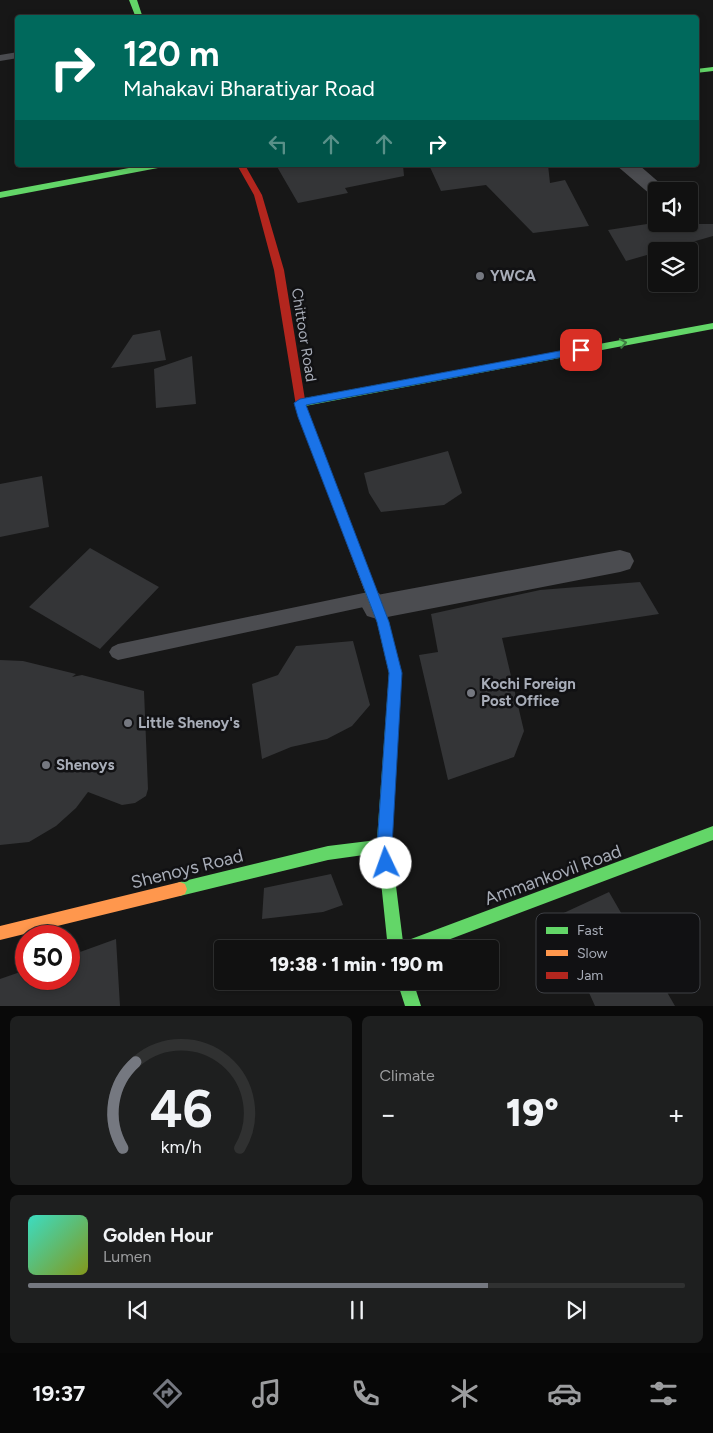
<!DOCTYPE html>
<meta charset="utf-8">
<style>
body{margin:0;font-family:Figtree,sans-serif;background:#1e1f1f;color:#f1f3f6;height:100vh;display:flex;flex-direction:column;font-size:19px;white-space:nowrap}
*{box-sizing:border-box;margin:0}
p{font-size:16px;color:#9c9d9f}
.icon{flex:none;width:28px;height:28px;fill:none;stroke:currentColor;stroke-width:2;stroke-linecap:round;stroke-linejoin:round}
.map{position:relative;height:1006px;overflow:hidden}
.sheet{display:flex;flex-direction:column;gap:10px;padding:10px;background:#090909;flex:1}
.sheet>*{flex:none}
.top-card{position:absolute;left:15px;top:15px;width:684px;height:152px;border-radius:5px;box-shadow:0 2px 8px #0003,0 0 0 1px #303131;background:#00695c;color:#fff;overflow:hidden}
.fabs{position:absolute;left:648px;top:182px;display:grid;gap:10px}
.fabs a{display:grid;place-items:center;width:50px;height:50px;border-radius:5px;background:#111;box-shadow:0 2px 8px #0003,0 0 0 1px #303131;font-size:25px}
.speed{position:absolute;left:15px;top:925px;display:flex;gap:10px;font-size:25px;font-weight:700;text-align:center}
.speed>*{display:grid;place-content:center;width:65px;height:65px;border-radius:50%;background:#111;box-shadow:0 2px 8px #0003,0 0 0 1px #303131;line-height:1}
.speed .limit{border:8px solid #d22;background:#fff;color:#111}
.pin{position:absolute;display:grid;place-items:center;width:42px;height:42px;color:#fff;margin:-21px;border-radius:10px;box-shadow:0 2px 8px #0006}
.me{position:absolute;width:55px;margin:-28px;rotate:357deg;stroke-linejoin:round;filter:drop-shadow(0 0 4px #0008)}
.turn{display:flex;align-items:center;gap:18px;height:105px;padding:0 25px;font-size:22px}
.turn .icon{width:65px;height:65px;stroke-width:2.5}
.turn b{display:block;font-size:35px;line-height:42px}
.lanes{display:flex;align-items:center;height:48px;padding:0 25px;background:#0003;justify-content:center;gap:25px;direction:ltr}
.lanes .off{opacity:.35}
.big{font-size:38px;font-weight:800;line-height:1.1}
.sheet .widget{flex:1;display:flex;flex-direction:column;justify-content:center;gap:8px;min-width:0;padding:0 18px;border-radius:8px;background:#1e1f1f}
.sheet .dial{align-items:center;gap:0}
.dial svg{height:130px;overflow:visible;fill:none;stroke:#303131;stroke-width:7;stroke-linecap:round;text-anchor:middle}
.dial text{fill:#f1f3f6;stroke:none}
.song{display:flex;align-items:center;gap:15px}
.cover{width:60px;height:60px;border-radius:8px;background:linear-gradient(135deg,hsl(170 70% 55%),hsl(70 70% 35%))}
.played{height:5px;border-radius:2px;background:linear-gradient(90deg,#757880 70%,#303131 70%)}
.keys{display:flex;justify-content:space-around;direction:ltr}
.heat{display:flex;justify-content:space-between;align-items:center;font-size:28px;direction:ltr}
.sheet .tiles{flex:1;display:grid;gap:10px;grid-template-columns:1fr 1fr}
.widget:last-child{grid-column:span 2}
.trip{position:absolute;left:214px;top:940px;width:285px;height:50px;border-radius:5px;background:#111;box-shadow:0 2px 8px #0003,0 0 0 1px #303131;font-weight:800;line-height:50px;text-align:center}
.tabs{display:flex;height:80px;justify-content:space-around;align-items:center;background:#070707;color:#9c9d9f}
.tabs .icon{width:35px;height:35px}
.tabs .selected{color:#757880}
.tabs b{font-size:22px;color:#f1f3f6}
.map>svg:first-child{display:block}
</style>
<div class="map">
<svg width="713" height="1006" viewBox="0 0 713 1006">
<rect width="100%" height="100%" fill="#171717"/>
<path fill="#343537" d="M276,165h127l1,11 -59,12 3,5 -50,10z
M429,165h119l2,18 15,-3 24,46 -56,7 -47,-48 -45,6z
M647,224h66v12l-87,25 -18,-31z
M160,330l6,30 -55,8 22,-33z
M192,356l4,48 -40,4 -2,-39z
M448,451l14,42 -18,12 -63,7 -12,-19 -5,-20z
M42,476l7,51 -49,10v-53z
M90,548l69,39 -59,62 -71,-42z
M640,582l19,32 -157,24 22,93 -10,26 -66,23 -29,-125 19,-3 -7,-38 109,-24z
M353,641l17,64 -18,21 -25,13 -36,8 -29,12 -10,-75 26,-9 18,-29z
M0,660l23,1 53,13 -4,3 10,-2 62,16 4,98 -2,7 -11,7 -13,2 -34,-13 -12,16 -20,18 -27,16 -29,3z
M331,874l12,31 -20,7 -61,7 2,-31z
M609,892l66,114h-80l-40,-89z
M116,939l4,67h-120v-27l26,-9v9h43v-23z"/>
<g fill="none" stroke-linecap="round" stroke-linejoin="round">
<path fill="#4b4c50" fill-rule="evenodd" d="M18,52v6l-18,3v-6z
M373,591l6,2 3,5 -3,5 -6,2 -255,55 -6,-3 -3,-5 3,-5 6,-3z"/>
<path fill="#4b4c50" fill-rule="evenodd" d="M616,165h23l30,26h-13v6l-5,-2z
M620,550l10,3 4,8 -4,8 -10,3 -243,47 -10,-3 -5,-9 5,-9 10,-3z"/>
<path fill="#63d668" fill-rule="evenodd" d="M129,0h8l6,18h-7z
M713,67v4l-17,2v-4z
M145,165h17l-4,3 -158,30v-6z
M713,323v6l-413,78 -5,-4 5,-4z
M370,584l4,2 2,3 13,33 12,51 -10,173 12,96 310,-116v14l-289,109h-36l-10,-96 -50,7 -148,36 -5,-2 -2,-5 2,-5 5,-2 148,-36 49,-6 12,-167 -12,-51 -13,-33 2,-3z
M397,981h16l8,25h-16z"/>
<path fill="#ff974d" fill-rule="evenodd" d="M302,408l5,4 69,177 -2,3 -4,2 -4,-2 -2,-3 -67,-177z
M180,882l5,2 2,5 -2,5 -5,2 -180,44v-14z"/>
<path fill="#b3261e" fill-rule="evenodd" d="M237,165h8l17,30 22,75 23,142 -5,4 -5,-4 -23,-142 -20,-75z"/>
</g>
<defs><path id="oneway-chevron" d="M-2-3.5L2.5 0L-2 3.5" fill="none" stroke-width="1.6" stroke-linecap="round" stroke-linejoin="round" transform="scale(1.25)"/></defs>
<use stroke="#3e7d42" href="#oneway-chevron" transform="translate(623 343) rotate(-10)"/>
<path fill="#1a73e8" stroke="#114b97" d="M581,347l3,1v5l-278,52 83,217 13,51 -10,173 2,17 -3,5 -5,2 -5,-2 -4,-22 12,-173 -12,-51 -79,-205 -4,-14 6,-4z"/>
<g fill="#757880" stroke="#111113" stroke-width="2">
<circle cx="480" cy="276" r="5"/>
<circle cx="471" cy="693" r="5"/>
<circle cx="128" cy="723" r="5"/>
<circle cx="46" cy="765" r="5"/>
</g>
<g text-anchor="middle" stroke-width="5" stroke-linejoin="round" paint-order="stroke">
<g font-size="15" font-weight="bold" fill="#a8adb8" stroke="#111113" text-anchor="start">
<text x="490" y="281">YWCA</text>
<text x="481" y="689">Kochi Foreign<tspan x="481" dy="17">Post Office</tspan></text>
<text x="138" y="728">Little Shenoy's</text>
<text x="56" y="770">Shenoys</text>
</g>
<g font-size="15" fill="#a8adb8" stroke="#111113">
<text transform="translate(304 335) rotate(81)" y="5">Chittoor Road</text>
</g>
<g font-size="18" fill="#a8adb8" stroke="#111113">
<text transform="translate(187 869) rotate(-14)" y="6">Shenoys Road</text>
<text transform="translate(553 875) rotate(-20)" y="6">Ammankovil Road</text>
</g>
</g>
<rect x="536" y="913" width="164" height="80" rx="8" fill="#111113" stroke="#3e4045" stroke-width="1"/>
<rect x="546" y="927" width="22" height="7" fill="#63d668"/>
<rect x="546" y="950" width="22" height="6" fill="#ff974d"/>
<rect x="546" y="972" width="22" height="7" fill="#b3261e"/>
<g font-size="14" fill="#a8adb8">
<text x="577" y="935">Fast</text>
<text x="577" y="958">Slow</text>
<text x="577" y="980">Jam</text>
</g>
</svg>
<div class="fabs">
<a><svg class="icon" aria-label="sound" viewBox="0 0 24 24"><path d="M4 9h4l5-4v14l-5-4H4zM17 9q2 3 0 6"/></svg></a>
<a><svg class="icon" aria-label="layers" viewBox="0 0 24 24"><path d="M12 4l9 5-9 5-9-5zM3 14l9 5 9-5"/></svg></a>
</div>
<div class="speed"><div class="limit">50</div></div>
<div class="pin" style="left:581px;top:350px;background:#d93025"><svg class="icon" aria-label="arrive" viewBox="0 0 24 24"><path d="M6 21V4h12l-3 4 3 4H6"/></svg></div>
<svg class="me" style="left:386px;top:863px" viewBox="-20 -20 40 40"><circle r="19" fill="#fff"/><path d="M0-13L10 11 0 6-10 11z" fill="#1a73e8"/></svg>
<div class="trip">19:38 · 1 min · 190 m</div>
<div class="top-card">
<div class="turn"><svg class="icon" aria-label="right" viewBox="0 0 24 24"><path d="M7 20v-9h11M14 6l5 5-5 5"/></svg><div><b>120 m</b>Mahakavi Bharatiyar Road</div></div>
<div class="lanes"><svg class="icon off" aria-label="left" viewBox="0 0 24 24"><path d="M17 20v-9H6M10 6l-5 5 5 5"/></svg><svg class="icon off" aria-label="ahead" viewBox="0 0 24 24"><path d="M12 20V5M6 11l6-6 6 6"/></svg><svg class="icon off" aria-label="ahead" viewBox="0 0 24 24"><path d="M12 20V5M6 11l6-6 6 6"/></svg><svg class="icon" aria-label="right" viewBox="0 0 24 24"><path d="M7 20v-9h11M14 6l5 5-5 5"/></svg></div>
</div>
</div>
<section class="sheet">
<div class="tiles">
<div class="widget dial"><svg viewBox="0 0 100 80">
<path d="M14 69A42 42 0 1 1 86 69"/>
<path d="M14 69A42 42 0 0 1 22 16" stroke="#757880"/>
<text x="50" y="56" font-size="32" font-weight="700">46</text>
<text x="50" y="72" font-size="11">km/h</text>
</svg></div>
<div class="widget"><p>Climate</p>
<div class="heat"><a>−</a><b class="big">19°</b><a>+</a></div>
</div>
<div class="widget">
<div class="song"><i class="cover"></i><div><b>Golden Hour</b><p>Lumen</p></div></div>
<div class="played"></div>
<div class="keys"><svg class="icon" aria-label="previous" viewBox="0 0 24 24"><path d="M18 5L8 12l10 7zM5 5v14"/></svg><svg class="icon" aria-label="pause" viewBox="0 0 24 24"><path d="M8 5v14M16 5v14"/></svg><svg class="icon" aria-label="next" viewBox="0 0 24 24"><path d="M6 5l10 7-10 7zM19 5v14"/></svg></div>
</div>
</div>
</section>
<nav class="tabs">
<b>19:37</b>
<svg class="icon selected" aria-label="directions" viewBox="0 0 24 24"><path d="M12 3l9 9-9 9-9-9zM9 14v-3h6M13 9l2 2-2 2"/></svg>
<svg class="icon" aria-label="music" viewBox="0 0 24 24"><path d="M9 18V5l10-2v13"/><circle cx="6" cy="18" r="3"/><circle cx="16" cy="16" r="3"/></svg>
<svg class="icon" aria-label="phone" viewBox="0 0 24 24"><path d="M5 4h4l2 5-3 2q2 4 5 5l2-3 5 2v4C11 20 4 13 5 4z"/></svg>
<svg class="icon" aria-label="climate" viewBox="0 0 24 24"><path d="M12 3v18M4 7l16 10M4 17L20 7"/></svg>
<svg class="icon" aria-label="car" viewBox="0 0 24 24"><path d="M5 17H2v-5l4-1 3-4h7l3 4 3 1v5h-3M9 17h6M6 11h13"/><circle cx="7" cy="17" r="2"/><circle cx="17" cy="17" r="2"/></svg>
<svg class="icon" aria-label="filters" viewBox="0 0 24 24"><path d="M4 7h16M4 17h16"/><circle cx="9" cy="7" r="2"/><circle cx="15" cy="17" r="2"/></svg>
</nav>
